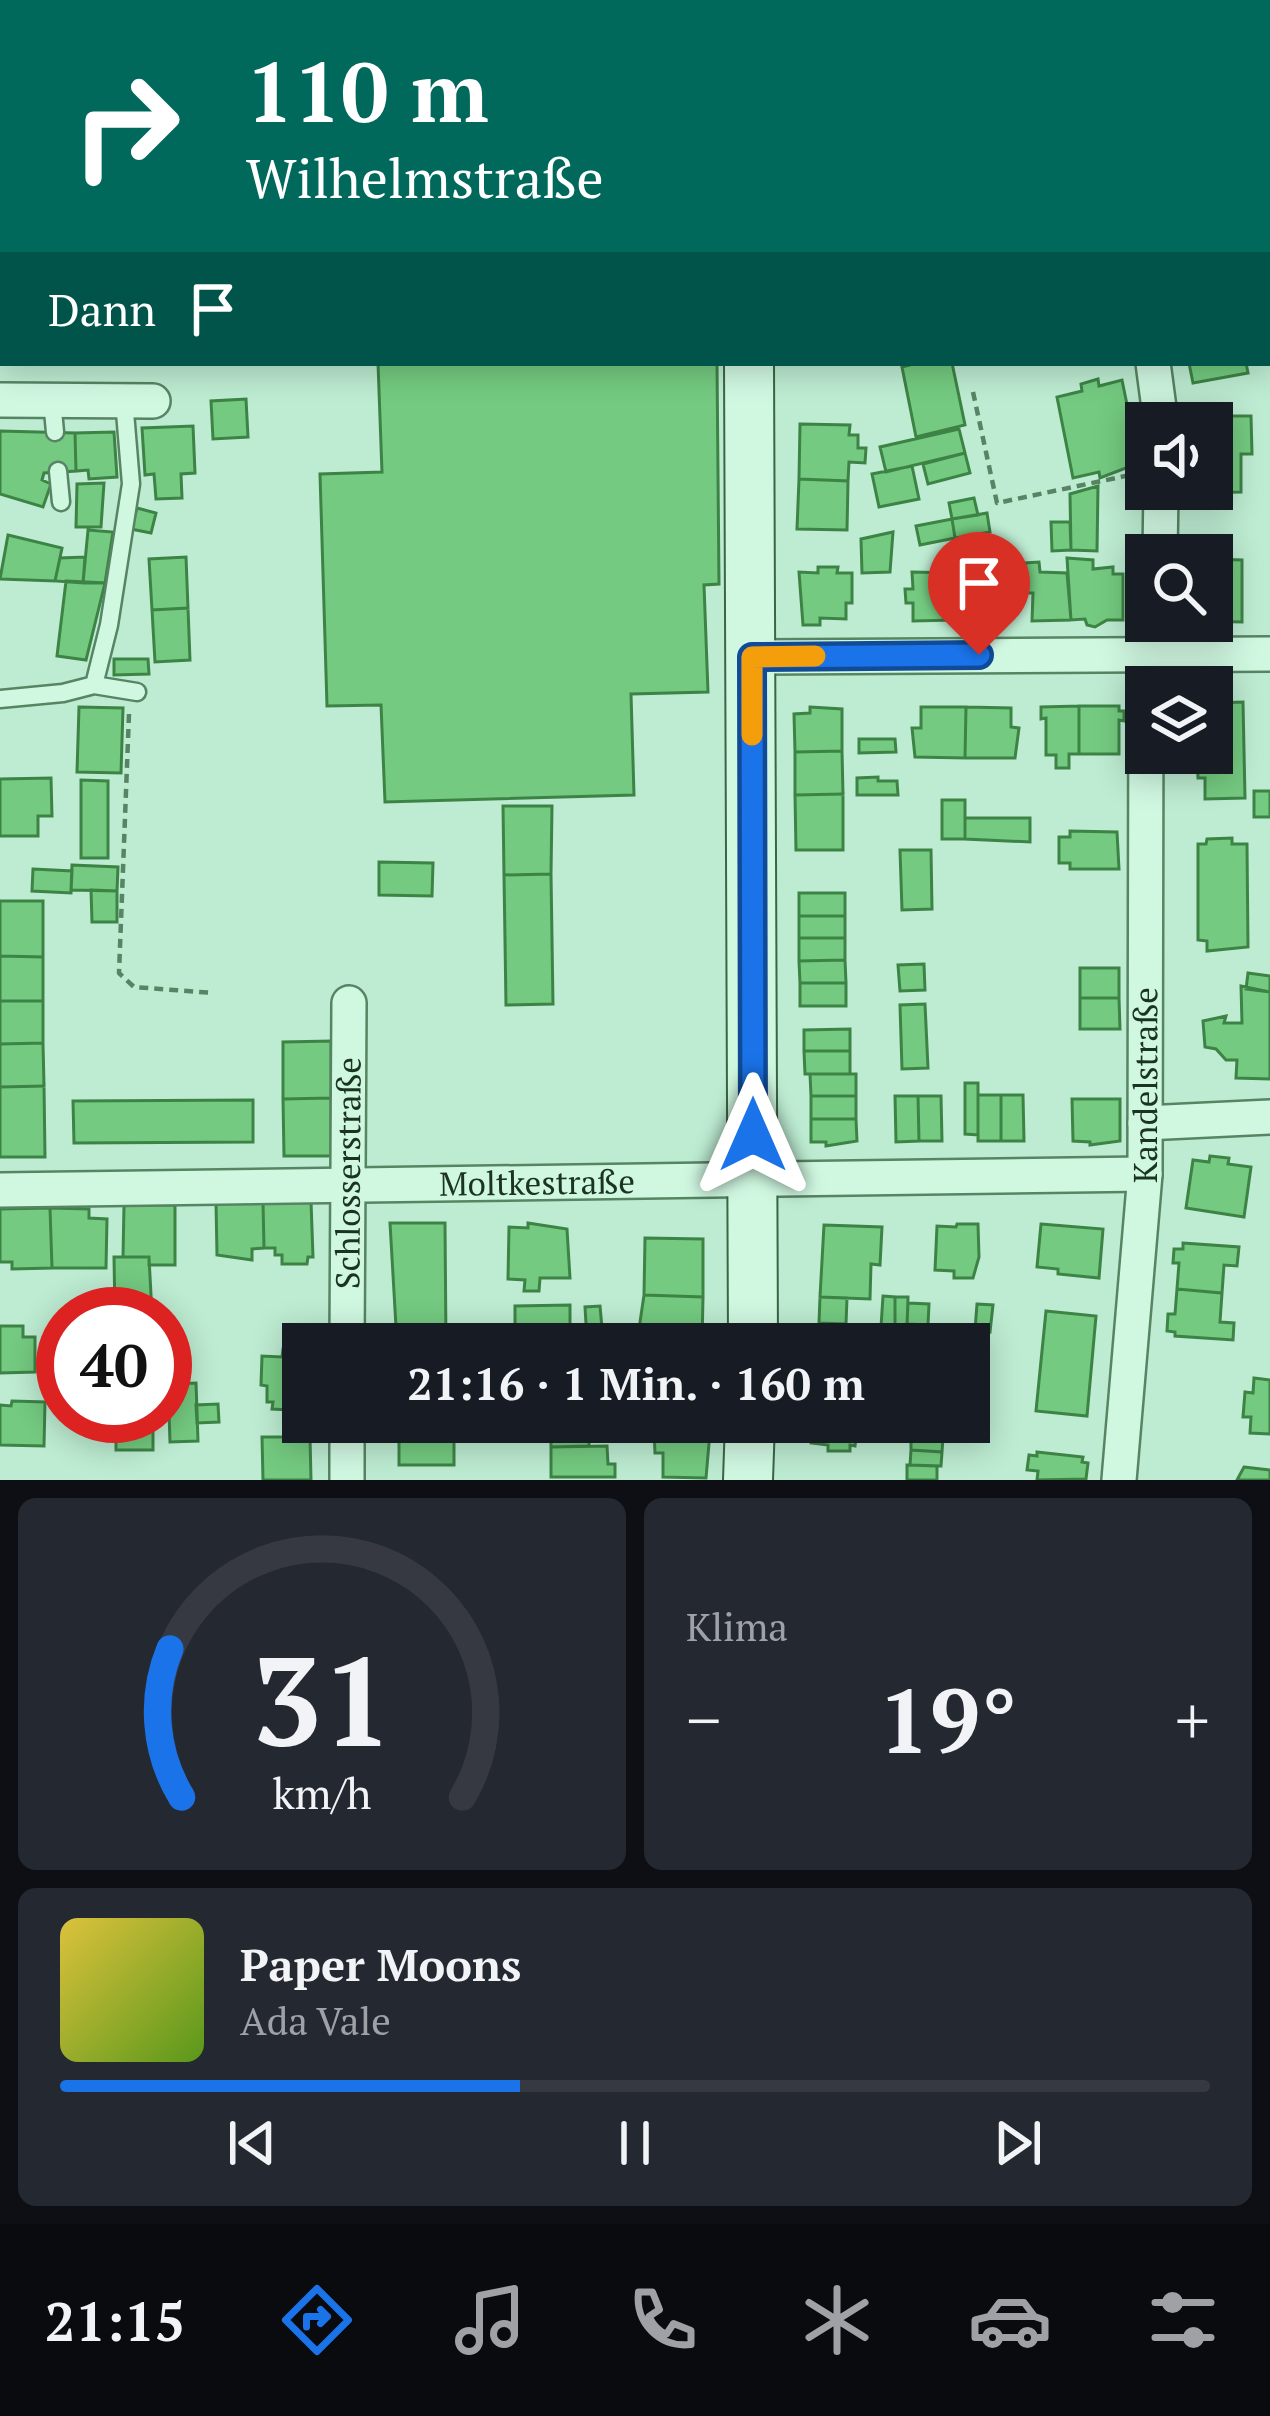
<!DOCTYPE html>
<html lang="de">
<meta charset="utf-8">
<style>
body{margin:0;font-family:"PT Serif",serif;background:#242831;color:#f1f3f6;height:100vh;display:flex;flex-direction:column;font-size:45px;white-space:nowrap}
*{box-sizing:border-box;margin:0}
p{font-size:39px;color:#9ea1a6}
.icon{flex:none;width:66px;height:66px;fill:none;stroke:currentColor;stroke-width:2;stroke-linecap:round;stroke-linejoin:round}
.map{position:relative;height:1480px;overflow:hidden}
.drawer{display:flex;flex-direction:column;gap:18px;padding:18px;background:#0d0f14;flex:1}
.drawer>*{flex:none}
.banner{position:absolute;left:0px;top:0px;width:1272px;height:366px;box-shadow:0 6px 30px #0003;background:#00695c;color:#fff;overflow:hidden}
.fabs{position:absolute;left:1125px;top:402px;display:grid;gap:24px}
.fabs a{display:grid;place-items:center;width:108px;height:108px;border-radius:0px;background:#171b24;box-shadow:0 6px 30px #0003;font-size:60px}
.speed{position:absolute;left:36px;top:1287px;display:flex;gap:24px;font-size:60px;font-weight:700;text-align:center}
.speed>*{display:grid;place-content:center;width:156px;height:156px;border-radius:50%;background:#171b24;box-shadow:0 6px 30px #0003;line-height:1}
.speed .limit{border:18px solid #d22;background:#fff;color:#111}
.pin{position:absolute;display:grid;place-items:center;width:102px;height:102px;color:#fff;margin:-123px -51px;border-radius:50% 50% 50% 0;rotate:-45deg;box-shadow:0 0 12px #0007}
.pin .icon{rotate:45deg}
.me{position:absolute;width:132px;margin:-66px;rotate:0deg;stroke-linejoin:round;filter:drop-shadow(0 0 9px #0008)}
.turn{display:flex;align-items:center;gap:42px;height:252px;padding:0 48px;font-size:54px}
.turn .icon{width:156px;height:156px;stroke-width:2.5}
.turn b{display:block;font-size:84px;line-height:102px}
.then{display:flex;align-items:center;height:114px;padding:0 48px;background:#0003;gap:24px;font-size:45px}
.big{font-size:90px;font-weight:700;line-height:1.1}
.drawer .tile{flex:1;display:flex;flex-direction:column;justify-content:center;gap:18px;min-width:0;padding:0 42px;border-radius:18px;background:#242831}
.drawer .dial{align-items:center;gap:0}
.dial svg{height:312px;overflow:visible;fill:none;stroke:#363941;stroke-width:7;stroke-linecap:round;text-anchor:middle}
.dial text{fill:#f1f3f6;stroke:none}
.song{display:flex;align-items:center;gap:36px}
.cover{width:144px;height:144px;border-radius:18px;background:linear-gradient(135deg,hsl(50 70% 55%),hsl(90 70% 35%))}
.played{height:12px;border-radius:6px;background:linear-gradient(90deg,#1a73e8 40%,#363941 40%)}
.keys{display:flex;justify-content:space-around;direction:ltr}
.heat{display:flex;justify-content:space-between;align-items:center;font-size:66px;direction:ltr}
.drawer .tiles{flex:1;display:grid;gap:18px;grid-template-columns:1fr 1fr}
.tile:last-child{grid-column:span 2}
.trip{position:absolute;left:282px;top:1323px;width:708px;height:120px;border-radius:0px;background:#171b24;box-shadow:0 6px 30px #0003;font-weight:700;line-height:120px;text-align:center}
.tabs{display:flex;height:192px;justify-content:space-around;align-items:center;background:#090b0e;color:#9ea1a6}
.tabs .icon{width:84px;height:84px}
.tabs .selected{color:#1a73e8}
.tabs b{font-size:54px;color:#f1f3f6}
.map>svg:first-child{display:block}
</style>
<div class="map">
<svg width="1270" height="1480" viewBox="0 0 1270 1480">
<rect width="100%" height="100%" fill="#bdecd2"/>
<path fill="#74ca80" stroke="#3d8346" stroke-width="3" d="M209,0h412v3h-412z
M378,363h339l2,221 -15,1 4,107 -77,2 3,101 -249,7 -4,-97 -54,1 -7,-232 62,-2z
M917,363h35l13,62 -49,12 -14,-70z
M1189,363h57l2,10 -55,10z
M1098,379l1,7 23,-6 17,83 -39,15 -1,-6 -26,6 -16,-81 25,-6 -1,-7z
M246,399l2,38 -35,2 -2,-38z
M1221,416h30l1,38h-11v38l-47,1v-4h18v-66l-17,-1 26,-1z
M800,424l50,1 -1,10h9v13h8l-1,15 -16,-1 -1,19 -49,-2z
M193,426l2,47 -14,1 1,24 -26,1 -2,-25 -9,1 -3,-47z
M959,429l6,24 -79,19 -6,-25z
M0,431l75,2 1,38 -32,2 -2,7 9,4 -8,23 -43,-13z
M114,432l3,45 -28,2 -1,-9 -12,1 -1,-38z
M965,453l5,20 -42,11 -5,-20z
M912,466l7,33 -40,8 -7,-33z
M799,479l49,2 -1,49 -50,-1z
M104,483l-3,44h-25l1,-43z
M1098,486l-1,65 -26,-1 -1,-56z
M974,498l4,17 -26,4 -3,-16z
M137,508l19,5 -5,20 -20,-4z
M987,513l3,19 -35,6 -3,-19z
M952,519l3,19 -35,7 -4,-19z
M1051,522h19l1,28 -19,1z
M88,530l25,2 -8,51h-22z
M893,532l-3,40 -28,1 -1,-34z
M8,535l54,13 -7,33 -55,-2z
M85,557l-2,26 -28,-2 5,-23z
M186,557l2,51 -36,2 -3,-51z
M1067,558l26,2v9l20,-2v7h10v46h-16l-12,7 -8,-2 -2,-6 -14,1z
M1212,559l30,1v62l-46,-1h16z
M1039,562l1,10 27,1 4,47 -39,1 1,-28h-8v-30z
M818,567h20l-1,6h15v30h-6v16l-26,-1v7h-17l-4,-53 19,1z
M912,572l42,1 1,47 -42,1v-18h-7l-1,-14h8z
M954,573h45l1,23h-7v24h-38z
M66,581l39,2 -19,77 -29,-4z
M188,608l2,52 -35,2 -3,-52z
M114,659h34l1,15 -35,1z
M1243,702l2,96 -40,1v-21h-7l-1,-25h15v-50z
M1079,706v48h-10v14h-13v-13h-10v-37l-5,1v-12z
M1079,706h40v5h5v10l-5,-1v34h-40z
M79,707l44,1 -2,65 -44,-1z
M810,707l32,2v42l-47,1 -1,-38 16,-1z
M921,707h45l-1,51 -50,-1 -3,-29h9z
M966,707l45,1v19l8,1 -4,30h-50z
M859,739h36l1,13 -37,1z
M842,751l1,43 -48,1v-43z
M878,777v4h19l1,14h-41v-17z
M51,778l1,38h-14v20h-38v-57z
M81,780l27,1v77h-27z
M1254,791h16v26h-16z
M843,794v56h-47l-1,-55z
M942,800h23v39h-23z
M503,806h49l-1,68 -47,1z
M965,818h65v24l-65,-3z
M1070,831l47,1 2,37h-49v-6h-11v-26h11z
M1232,838v6h15l1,103 -41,4v-10l-9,-1v-96h8l1,-5z
M900,850h31l1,59 -30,1z
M379,862l54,1 -1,33 -53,-1z
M72,865l46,2 -1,24 -46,-1z
M33,869l39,2 -1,22 -39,-2z
M551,874l2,130 -47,1 -2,-130z
M91,890l26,1v31h-25z
M799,893h46v23h-46z
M0,901h43v56l-43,-1z
M799,916h46v22h-46z
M799,938h46v22l-46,1z
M0,956l43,1v44h-43z
M845,960l1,23h-46l-1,-22z
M924,964l1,26 -25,1 -2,-26z
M1080,968h39v30h-39z
M1248,973l22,3v16l-24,-3z
M800,983h46v23h-46z
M1241,986l29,6v87l-34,-1 1,-18h-11l-10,-11 -11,-2 -2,-26 23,-5 -2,7h18z
M1080,998h39l1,31h-40z
M0,1001h43v42l-43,1z
M925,1004l3,64 -26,1 -2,-64z
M850,1029v22h-46v-21z
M331,1041v57l-48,1v-57z
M43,1043l1,43 -44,1v-43z
M804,1051h46v23h-45z
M810,1074h46v22h-45z
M965,1083h13v52l-13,-1z
M44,1086l1,71h-45v-70z
M978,1095h23v46h-23z
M1001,1095h22l1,46h-23z
M811,1096h45v23h-45z
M895,1096h23l1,45 -23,1z
M918,1096h23l1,45h-23z
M331,1098v58h-47l-1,-57z
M1072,1099h48v42l-30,4v-3l-17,-1z
M253,1100v42l-179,1 -1,-42z
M811,1119h45l1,22 -31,5v-4h-15z
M1210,1156l19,2 -1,6 23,3 -7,50 -58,-9 7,-48 16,2z
M311,1201l2,56h-5l-1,7h-25v-9h-7v-7h-11l-1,-46z
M263,1202l1,46 -12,1v11l-35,-5 -1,-52z
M124,1205h51v60h-26v-8h-26z
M50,1208l2,60 -40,1v-7h-12v-53z
M50,1208l39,1v9l18,1 -1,49h-54z
M390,1223h55l1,121h-49z
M528,1223l39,6 3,49h-30l-1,13h-15l1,-11 -17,-1 1,-52 19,1z
M957,1224h21l1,33 -6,21h-19v-7l-19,-1 2,-44 19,1z
M1041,1224l62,5 -4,49 -41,-4v-5l-21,-2z
M824,1225l58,2 -2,38 -9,-1 -1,35 -50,-2z
M645,1238l58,1v58l-59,-2z
M1183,1243l56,4 -2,19 -13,-1 -2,28 -45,-4 2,-26h-6l1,-14h9z
M114,1257h35l3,57h-37z
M1177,1289l45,4 -2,29 14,1 -1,17 -58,-4v-4l-8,-1 1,-17h7z
M644,1295l59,2 -1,47h-86v-15h23z
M883,1296l12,1v30h-14z
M820,1297l27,1 -1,26 -27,-1z
M895,1297h13l-1,31 -12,-1z
M908,1303l21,1 -1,21 -21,-1z
M977,1304l16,1 -3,27 -15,-2z
M570,1305v39h-55v-38z
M600,1306l3,33 -16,1 -2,-33z
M1046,1311l50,5 -9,100 -51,-5z
M907,1324l12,1 -1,19h-25l2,-17 12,1z
M0,1326h23v11h12v35l-35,1z
M283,1349h12v5h8v50l-14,-1v7l-17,-1 1,-7h-6v-16l-6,-1 1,-29 20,1z
M1254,1378l16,2v54l-20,-1 1,-16h-8l2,-25 8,1z
M196,1383l2,58 -28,1 -2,-58z
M12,1401l33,1 -1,44 -44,-1v-40l11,1z
M218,1404l1,18 -22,1 -1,-18z
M116,1416h37v34h-37z
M399,1422h55v43h-55z
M551,1422h38v24l-38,1z
M810,1422h48l-3,24 -5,-1v6h-22v-6l-17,-2z
M691,1425v7h19l-4,46 -43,-1v-24h-8l-1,-22h24v-5z
M911,1436l32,2 -1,14 -31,-2z
M262,1437h48l1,43h-48z
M607,1446l1,18h7v13h-64v-30z
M911,1450l31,2 -1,14 -31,-1z
M1037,1452l46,5 -1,5 6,1 -2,16 -49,1 1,-9 -11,-1 2,-15 8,1z
M907,1465l30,1v14h-30z
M1244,1467l26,3v10h-33z"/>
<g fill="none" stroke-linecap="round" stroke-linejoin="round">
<defs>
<path id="lane" d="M52,400l3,32
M58,471l3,31
M94,685l43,7
M0,699l63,-6 31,-8 15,-60 22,-141 -7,-84"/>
<g id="street">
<path d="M1162,0l1,3"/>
<path d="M995,3l15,-3"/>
<path d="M1153,363l8,60"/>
<path d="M0,400l153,1"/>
<path d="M1160,555l1,-66"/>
<path d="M752,657l518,-3"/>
<path d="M1145,1123l125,-6"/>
<path id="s1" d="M0,1190l1145,-16"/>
<path id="s2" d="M347,1344l2,-341"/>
<path d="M347,1422v58"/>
<path id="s3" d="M1119,1480l26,-306 1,-485"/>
</g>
<path id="secondary" d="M691,0l1,3
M749,363l4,981
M748,1480l2,-58"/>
</defs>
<use href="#lane" stroke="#578463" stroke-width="21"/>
<use href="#street" stroke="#578463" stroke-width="38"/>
<use href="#secondary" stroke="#3a6644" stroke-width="52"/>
<path stroke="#578463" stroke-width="4.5" stroke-dasharray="9 6" stroke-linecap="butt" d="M973,392l24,111 138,-29
M129,714l-10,259 15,14 80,6"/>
<use href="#lane" stroke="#d0f8e1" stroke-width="16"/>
<use href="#street" stroke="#d0f8e1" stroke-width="33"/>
<use href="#secondary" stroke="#d0f8e1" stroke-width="48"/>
</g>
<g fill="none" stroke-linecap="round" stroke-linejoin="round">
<defs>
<path id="route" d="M753,1135l-1,-478 227,-2"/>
</defs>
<use href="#route" stroke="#114b97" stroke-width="30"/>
<use href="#route" stroke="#1a73e8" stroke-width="21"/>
<path stroke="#f59e0b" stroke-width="21" d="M752,735v-78l63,-1"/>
</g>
<g text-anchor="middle" stroke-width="12" stroke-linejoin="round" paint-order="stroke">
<g font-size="33" fill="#1b3421" stroke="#cdf4de">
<text dy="12" stroke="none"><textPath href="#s3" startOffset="396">Kandelstraße</textPath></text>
<text dy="12" stroke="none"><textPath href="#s2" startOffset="171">Schlosserstraße</textPath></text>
<text dy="12" stroke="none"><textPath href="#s1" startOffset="537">Moltkestraße</textPath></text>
</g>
</g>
</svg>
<div class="fabs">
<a><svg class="icon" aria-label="sound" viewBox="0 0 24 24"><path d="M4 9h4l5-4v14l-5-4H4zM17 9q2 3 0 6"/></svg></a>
<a><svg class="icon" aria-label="search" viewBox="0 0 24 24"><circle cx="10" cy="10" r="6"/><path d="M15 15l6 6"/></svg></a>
<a><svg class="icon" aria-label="layers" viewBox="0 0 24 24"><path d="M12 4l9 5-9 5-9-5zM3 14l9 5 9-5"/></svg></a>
</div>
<div class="speed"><div class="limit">40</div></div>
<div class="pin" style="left:979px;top:655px;background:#d93025"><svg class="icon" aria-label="arrive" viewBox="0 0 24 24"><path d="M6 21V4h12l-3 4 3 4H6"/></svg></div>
<svg class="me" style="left:753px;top:1135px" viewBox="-20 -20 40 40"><path d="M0-17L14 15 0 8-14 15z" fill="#1a73e8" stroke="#fff" stroke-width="4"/></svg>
<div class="trip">21:16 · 1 Min. · 160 m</div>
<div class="banner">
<div class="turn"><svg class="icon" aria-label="right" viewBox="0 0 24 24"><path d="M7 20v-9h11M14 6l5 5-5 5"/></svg><div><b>110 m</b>Wilhelmstraße</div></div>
<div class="then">Dann<svg class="icon" aria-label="arrive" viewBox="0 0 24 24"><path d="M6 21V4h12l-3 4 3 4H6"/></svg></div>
</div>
</div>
<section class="drawer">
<div class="tiles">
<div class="tile dial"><svg viewBox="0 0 100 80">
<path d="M14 69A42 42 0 1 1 86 69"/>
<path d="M14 69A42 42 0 0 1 11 31" stroke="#1a73e8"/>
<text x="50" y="56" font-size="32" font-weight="700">31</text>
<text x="50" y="72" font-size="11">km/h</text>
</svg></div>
<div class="tile"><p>Klima</p>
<div class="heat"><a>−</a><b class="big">19°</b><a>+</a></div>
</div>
<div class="tile">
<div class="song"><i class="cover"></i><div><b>Paper Moons</b><p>Ada Vale</p></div></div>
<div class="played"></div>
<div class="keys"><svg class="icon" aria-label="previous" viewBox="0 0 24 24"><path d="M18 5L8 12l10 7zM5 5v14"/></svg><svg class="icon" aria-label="pause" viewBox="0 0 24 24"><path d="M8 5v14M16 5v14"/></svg><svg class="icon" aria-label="next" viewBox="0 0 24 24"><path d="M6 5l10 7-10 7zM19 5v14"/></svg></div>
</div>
</div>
</section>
<nav class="tabs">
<b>21:15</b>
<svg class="icon selected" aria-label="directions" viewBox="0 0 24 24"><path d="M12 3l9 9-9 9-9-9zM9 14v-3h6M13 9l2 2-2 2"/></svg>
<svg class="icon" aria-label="music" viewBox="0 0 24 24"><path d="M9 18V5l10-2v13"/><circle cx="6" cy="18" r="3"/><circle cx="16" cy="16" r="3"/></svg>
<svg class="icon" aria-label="phone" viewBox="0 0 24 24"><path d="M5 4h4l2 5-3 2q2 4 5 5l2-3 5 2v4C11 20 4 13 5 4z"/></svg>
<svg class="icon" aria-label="climate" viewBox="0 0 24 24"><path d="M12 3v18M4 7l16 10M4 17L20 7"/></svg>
<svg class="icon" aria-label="car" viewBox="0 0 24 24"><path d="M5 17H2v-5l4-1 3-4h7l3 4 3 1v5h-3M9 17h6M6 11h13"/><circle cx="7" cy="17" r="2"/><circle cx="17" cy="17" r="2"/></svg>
<svg class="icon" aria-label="filters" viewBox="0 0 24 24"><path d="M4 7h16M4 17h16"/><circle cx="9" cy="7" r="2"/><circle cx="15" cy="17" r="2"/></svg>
</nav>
